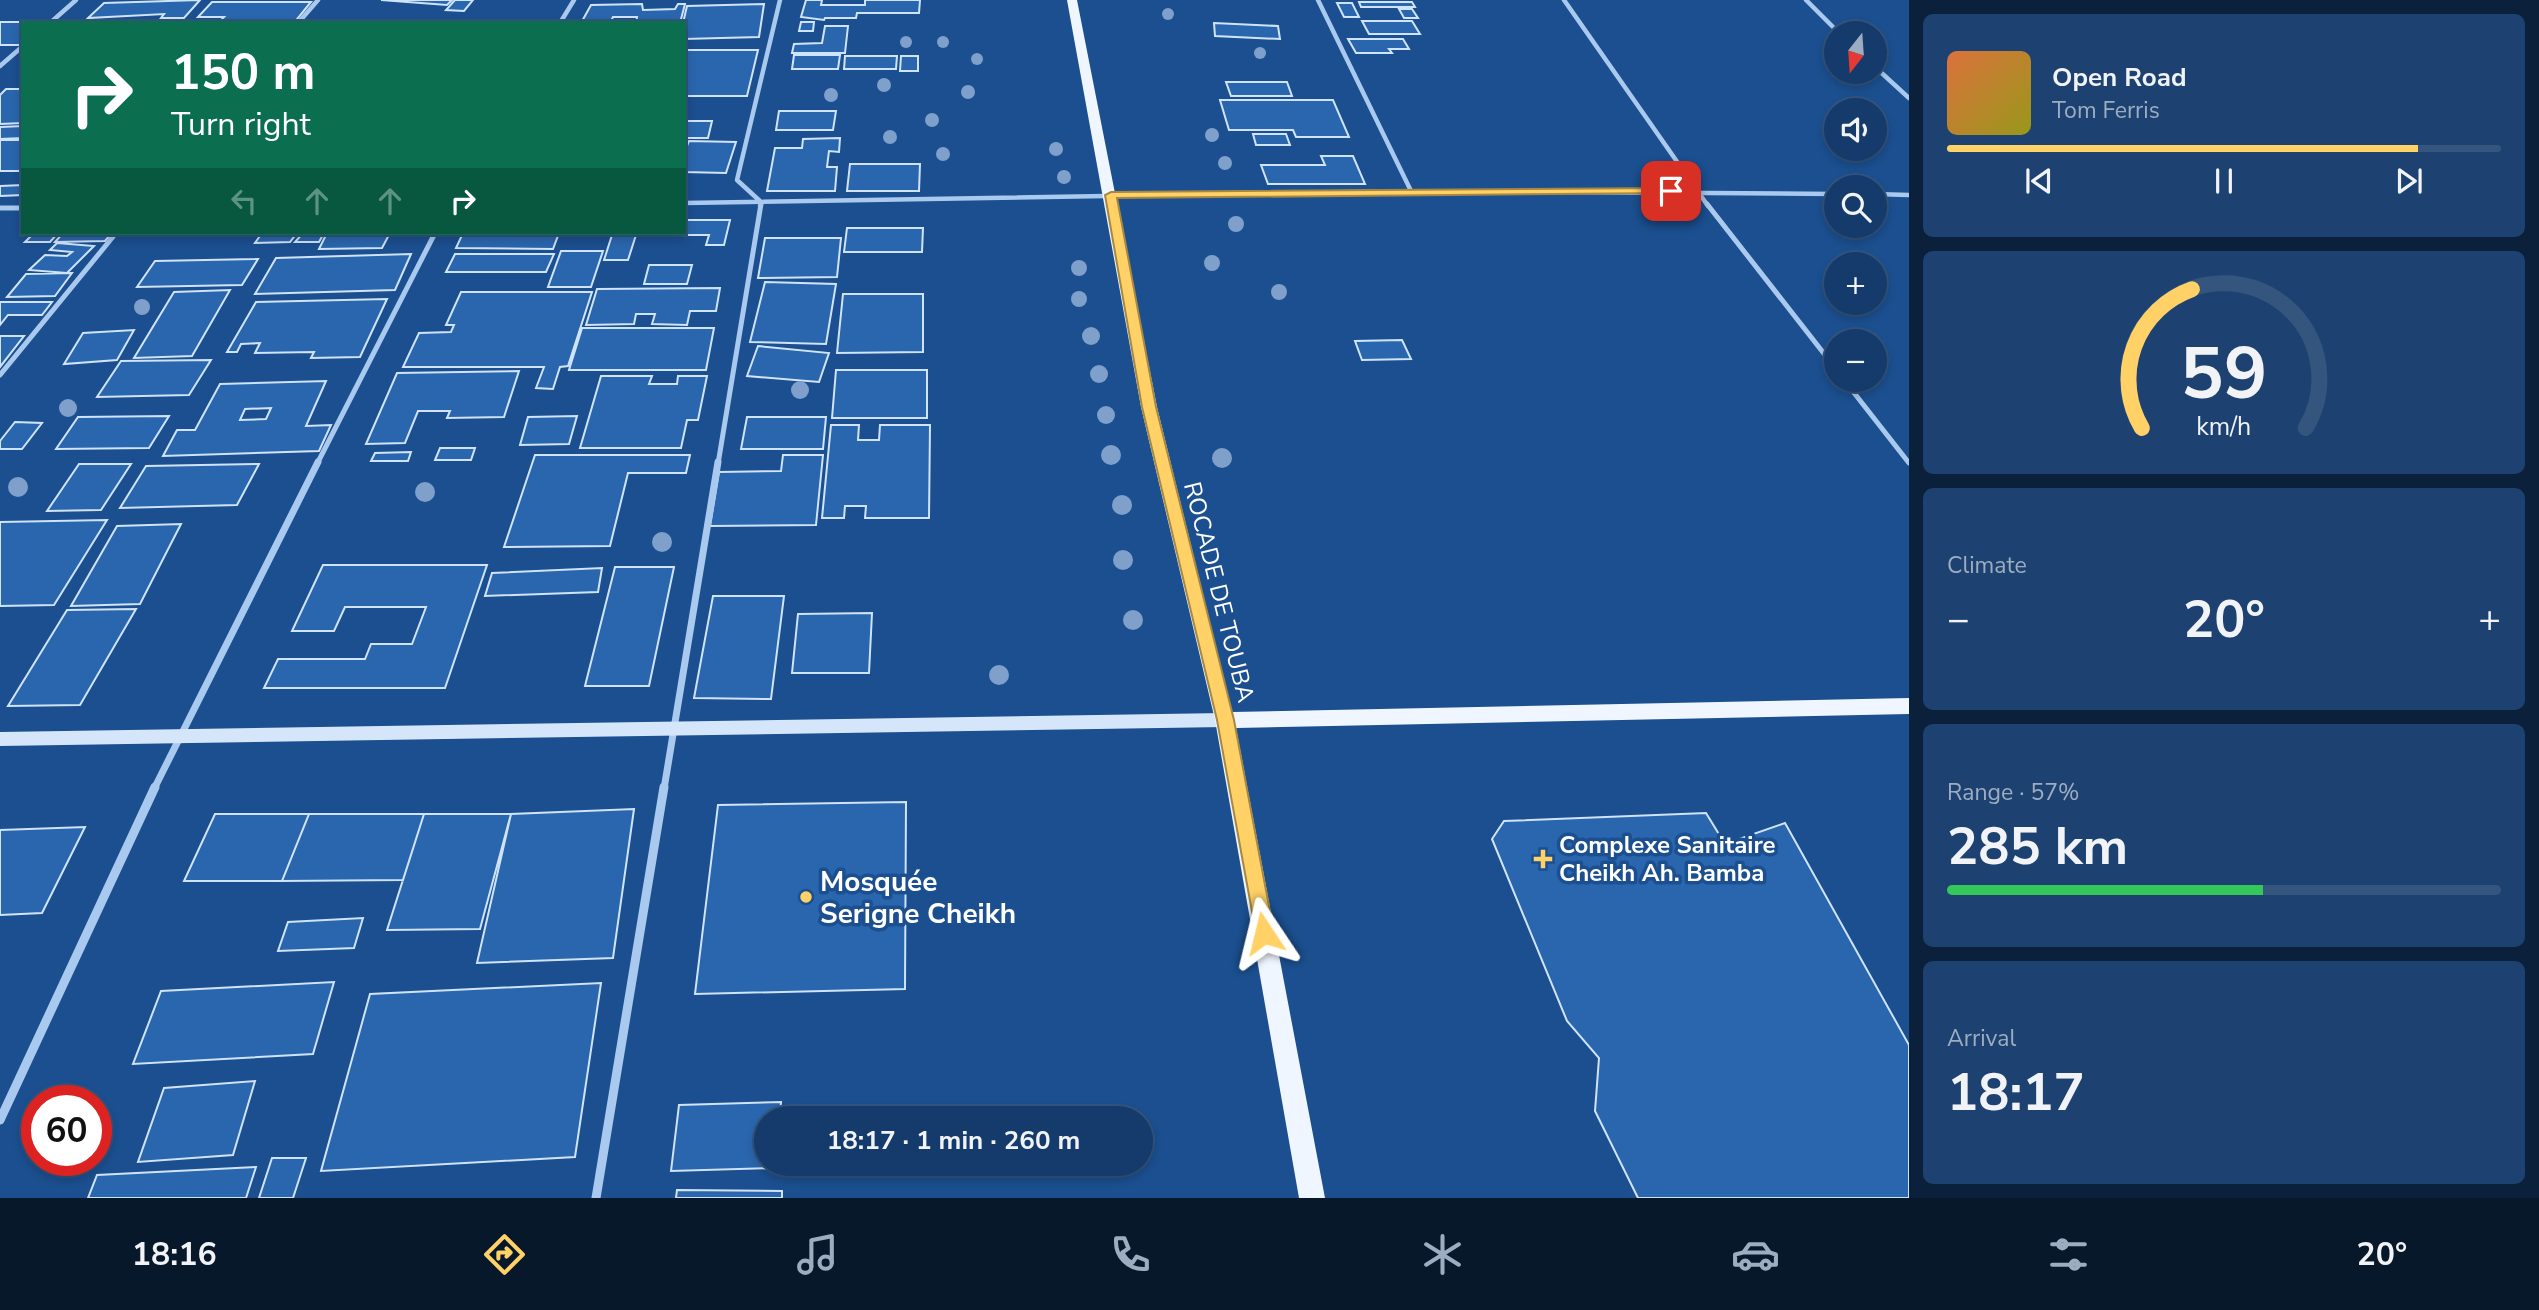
<!DOCTYPE html>
<meta charset="utf-8">
<style>
body{margin:0;font-family:"Nunito Sans",sans-serif;background:#1d4271;color:#f1f3f6;height:100vh;display:flex;flex-direction:column;font-size:26px;white-space:nowrap}
*{box-sizing:border-box;margin:0}
p{font-size:23px;color:#9dadc1}
.icon{flex:none;width:38px;height:38px;fill:none;stroke:currentColor;stroke-width:2;stroke-linecap:round;stroke-linejoin:round}
.map{position:relative;flex:1;overflow:hidden}
.panel{display:flex;flex-direction:column;gap:14px;padding:14px;background:#0b203b;width:630px}
.panel>*{flex:none}
.guide{position:absolute;left:21px;top:21px;width:665px;height:214px;border-radius:0px;box-shadow:0 4px 10px #0003,0 0 0 2px #33557e;background:#0b6e4f;color:#fff;overflow:hidden}
.needle{width:46px;rotate:197deg}
.buttons{position:absolute;left:1824px;top:21px;display:grid;gap:14px}
.buttons a{display:grid;place-items:center;width:63px;height:63px;border-radius:50%;background:#143b6b;box-shadow:0 4px 10px #0003,0 0 0 2px #33557e;font-size:35px}
.speed{position:absolute;left:21px;top:1085px;display:flex;gap:14px;font-size:35px;font-weight:700;text-align:center}
.speed>*{display:grid;place-content:center;width:91px;height:91px;border-radius:50%;background:#143b6b;box-shadow:0 4px 10px #0003,0 0 0 2px #33557e;line-height:1}
.speed .limit{border:10px solid #d22;background:#fff;color:#111}
.pin{position:absolute;display:grid;place-items:center;width:60px;height:60px;color:#fff;margin:-30px;border-radius:14px;box-shadow:0 4px 10px #0006}
.me{position:absolute;width:77px;margin:-38px;rotate:350deg;stroke-linejoin:round;filter:drop-shadow(0 0 5px #0008)}
.turn{display:flex;align-items:center;gap:24px;height:147px;padding:0 35px;font-size:32px}
.turn .icon{width:91px;height:91px;stroke-width:2.5}
.turn b{display:block;font-size:49px;line-height:60px}
.lanes{display:flex;align-items:center;height:66px;padding:0 35px;background:#0003;justify-content:center;gap:35px;direction:ltr}
.lanes .off{opacity:.35}
.big{font-size:52px;font-weight:700;line-height:1.1}
.panel .card{flex:1;display:flex;flex-direction:column;justify-content:center;gap:10px;min-width:0;padding:0 24px;border-radius:10px;background:#1d4271}
.panel .dial{align-items:center;gap:0}
.dial svg{height:182px;overflow:visible;fill:none;stroke:#33557e;stroke-width:7;stroke-linecap:round;text-anchor:middle}
.dial text{fill:#f1f3f6;stroke:none}
.song{display:flex;align-items:center;gap:21px}
.cover{width:84px;height:84px;border-radius:10px;background:linear-gradient(135deg,hsl(20 70% 55%),hsl(60 70% 35%))}
.played{height:7px;border-radius:4px;background:linear-gradient(90deg,#ffd166 85%,#33557e 85%)}
.keys{display:flex;justify-content:space-around;direction:ltr}
.heat{display:flex;justify-content:space-between;align-items:center;font-size:38px;direction:ltr}
.charge{height:10px;border-radius:5px;background:linear-gradient(90deg,#34c759 57%,#33557e 0)}
.trip{position:absolute;left:754px;top:1106px;width:399px;height:70px;border-radius:35px;background:#143b6b;box-shadow:0 4px 10px #0003,0 0 0 2px #33557e;font-weight:700;line-height:70px;text-align:center}
.tab-bar{display:flex;height:112px;justify-content:space-around;align-items:center;background:#08182b;color:#9dadc1}
.tab-bar .icon{width:49px;height:49px}
.tab-bar .active{color:#ffd166}
.tab-bar b{font-size:32px;color:#f1f3f6}
main{display:flex;flex:1;min-height:0}
.map>svg:first-child{display:block}
</style>
<main>
<div class="map">
<svg width="1909" height="1198" viewBox="0 0 1909 1198">
<rect width="100%" height="100%" fill="#1b4f8f"/>
<path fill="#2a66ad" stroke="#cfe3fa" stroke-width="2" fill-rule="evenodd" d="M200,0l-16,18h-23l3,-4 -76,4 16,-15z
M381,0h71l-5,5z
M455,0h18l-9,11 -18,-1z
M806,0h16l-1,5h44v-5h55l-1,13h-62l-1,5h-31l-1,2 -23,-3z
M212,2h99l-17,21h-76l6,-6h-26z
M1359,2h53l3,5h-54z
M1337,3h15l7,14h-15z
M642,4l1,6 32,-1 3,-5h7l-5,19h-44l1,-6h-24l-3,6h-29l10,-18z
M764,4l-5,33 -75,2 -1,-16 4,-17z
M1399,9h13l6,9h-14z
M186,21l-1,2h-101l1,-1z
M1362,21h50l8,13h-51z
M0,22h46l-23,1v19l-3,3h-20z
M801,22h13l-1,9h-14z
M1214,23l64,3 2,13 -65,-3z
M825,26h23l-3,27h-53l2,-9 28,-1z
M1348,39h55l6,10h-20l3,4h-36z
M684,50h74l-11,46h-63z
M794,55h46l-2,14h-46z
M845,56h52l-1,13h-52z
M901,56h17v15h-18z
M1226,82h61l5,14h-61z
M6,89h17v34l-23,1v-29z
M1220,100h113l16,37h-53l-3,-7h-64z
M779,111h57l-3,19h-57z
M684,121h28l-4,17h-24z
M23,126v12l-23,1v-12z
M1253,134h33l4,11h-34z
M840,138l-1,14 -10,-1 -2,16h10l-2,24h-68l8,-43h27l1,-9z
M0,140h23v31h-23z
M689,141l47,1 -10,31 -42,-1v-19z
M1321,156h32l12,28h-97l-7,-19h64z
M850,164h70l-1,27h-72z
M23,185v10l-23,1v-10z
M684,220h46l-6,25h-18l3,-10h-33l8,-2z
M847,228h76l-1,24h-78z
M34,233h24l-8,9h-25z
M63,233h49l-7,8 -50,1z
M262,233h35l-7,9 -35,1z
M303,233h21l-5,9h-24z
M327,233h63l-8,15 -63,1z
M463,233h96l-6,16 -97,-1z
M597,233h72v2h-33l-8,25h-24l8,-25h-16z
M765,238h76l-4,39 -79,1z
M57,243l37,3 -27,27 -38,-3 16,-15 22,1 5,-4 -22,-2z
M561,251h42l-12,36h-43z
M411,254l-16,36 -140,4 21,-36z
M455,254h99l-8,18h-100z
M258,259l-16,26 -105,2 18,-26z
M649,265h43l-5,19h-43z
M72,273l-17,23 -48,1 19,-23z
M765,282l71,2 -10,60 -76,-2z
M720,288l-4,23h-26l-3,14 -35,-1 3,-10h-19l-2,10 -48,1 11,-36z
M230,290l-38,66 -58,2 40,-66z
M461,292h131l-24,74 -8,1 -7,22 -17,-1 8,-21h-141l16,-34 32,-1 3,-7h-8z
M843,294h80v58l-86,1z
M387,299l-27,58 -49,1 3,-6 -59,1 5,-10 -19,1 -4,8h-10l29,-50z
M0,302h52l-10,13h-34l-8,10z
M582,328h132l-8,42h-137z
M134,330l-17,30 -53,4 19,-31z
M0,336h24l-24,31z
M1402,340l9,19 -49,1 -7,-19z
M758,346l71,7 -10,29 -72,-6z
M211,360l-22,35 -92,2 24,-36z
M836,370h91v48h-95z
M519,371l-15,46 -57,1 3,-7h-32l-13,32 -39,1 31,-71z
M601,376h51l-3,8h28l1,-8h29l-9,44h-11l-6,28h-101z
M326,381l-20,45 25,-1 -12,26 -156,5 14,-26h18l25,-46zM271,408l-5,11 -26,1 5,-11z
M169,416l-20,32 -93,1 22,-32z
M577,416l-8,28 -49,1 8,-28z
M747,417h79l-3,32h-82z
M15,422l27,1 -20,26h-22v-8z
M831,425h28l-1,15h21l1,-15h50l-1,93h-64l1,-12h-21l-1,12h-22z
M440,448h35l-4,12h-36z
M411,452l-3,9h-37l4,-8z
M535,455h155l-4,18h-58l-18,73 -106,1z
M783,455h40l-7,70 -106,1 9,-54 62,-1z
M79,464h52l-30,46 -54,1z
M259,464l-22,41 -117,3 26,-42z
M107,520l-53,85 -54,1v-84z
M181,524l-41,80 -69,2 46,-80z
M323,565h164l-42,123h-181l14,-29h87l6,-15h41l14,-37h-81l-11,24h-42z
M615,567h59l-25,119h-64z
M602,568l-4,24 -113,4 7,-23z
M713,596h71l-13,103 -77,-1z
M136,609l-56,96 -72,1 59,-96z
M872,613l-3,60h-77l6,-59z
M906,802l-1,187 -210,5 23,-189z
M634,809l-21,149 -136,5 34,-149z
M1706,813l19,31 60,-21 124,222v153h-271l-43,-87 4,-53 -32,-37 -75,-182 12,-18z
M215,814h94l-27,67h-98z
M309,814h115l-21,66 -121,1z
M424,814h87l-31,115 -93,1z
M85,827l-43,86 -42,2v-85z
M363,918l-9,30 -76,3 10,-29z
M334,982l-21,72 -180,10 28,-73z
M601,983l-26,174 -254,14 49,-177z
M255,1081l-22,74 -95,7 26,-74z
M781,1102l-1,16h-14v46h11v4l-106,3 8,-66z
M272,1158h34l-13,40h-34z
M256,1167l-10,31h-158l9,-23z
M677,1190l105,1v7h-106z"/>
<g fill="none" stroke-linecap="round" stroke-linejoin="round">
<path stroke="#a9c9ee" stroke-width="4.5" d="M1318,0l93,191
M1564,0l144,206
M1806,0l33,33
M50,23l26,-23
M298,23l20,-23
M560,23l14,-23
M0,66l23,-20
M1874,66l35,32
M1874,194l35,1
M684,203l727,-12 425,3
M760,206l1,-4 -24,-22 43,-180"/>
<path stroke="#a9c9ee" stroke-width="5" d="M1707,204l129,165
M0,208h23
M0,375l116,-142
M1844,380l65,83
M317,464l118,-231
M718,464l43,-260"/>
<path stroke="#a9c9ee" stroke-width="7" d="M154,789l164,-327
M664,789l54,-327"/>
<path stroke="#a9c9ee" stroke-width="9" d="M0,1120l155,-333
M596,1198l68,-411"/>
<path fill="#d6e6fa" fill-rule="evenodd" d="M1225,713l5,2 3,5 -3,5 -5,2 -1225,19v-14z"/>
<path fill="#f0f6ff" fill-rule="evenodd" d="M1067,0h10l80,407 75,305 677,-14v16l-673,14 89,470h-26l-84,-478 -74,-313z"/>
</g>
<g fill="#7ea0ca">
<circle cx="1168" cy="14" r="6"/>
<circle cx="906" cy="42" r="6"/>
<circle cx="943" cy="42" r="6"/>
<circle cx="1260" cy="53" r="6"/>
<circle cx="977" cy="59" r="6"/>
<circle cx="884" cy="85" r="7"/>
<circle cx="968" cy="92" r="7"/>
<circle cx="831" cy="95" r="7"/>
<circle cx="932" cy="120" r="7"/>
<circle cx="1212" cy="135" r="7"/>
<circle cx="890" cy="137" r="7"/>
<circle cx="1056" cy="149" r="7"/>
<circle cx="943" cy="154" r="7"/>
<circle cx="1225" cy="163" r="7"/>
<circle cx="1064" cy="177" r="7"/>
<circle cx="1236" cy="224" r="8"/>
<circle cx="1212" cy="263" r="8"/>
<circle cx="1079" cy="268" r="8"/>
<circle cx="1279" cy="292" r="8"/>
<circle cx="1079" cy="299" r="8"/>
<circle cx="142" cy="307" r="8"/>
<circle cx="1091" cy="336" r="9"/>
<circle cx="1099" cy="374" r="9"/>
<circle cx="800" cy="390" r="9"/>
<circle cx="68" cy="408" r="9"/>
<circle cx="1106" cy="415" r="9"/>
<circle cx="1111" cy="455" r="10"/>
<circle cx="1222" cy="458" r="10"/>
<circle cx="18" cy="487" r="10"/>
<circle cx="425" cy="492" r="10"/>
<circle cx="1122" cy="505" r="10"/>
<circle cx="662" cy="542" r="10"/>
<circle cx="1123" cy="560" r="10"/>
<circle cx="1133" cy="620" r="10"/>
<circle cx="999" cy="675" r="10"/>
</g>
<path fill="#ffd166" stroke="#a68842" stroke-width="2" d="M1671,188l6,3 -2,2 -558,5 39,209 78,313 40,213 -3,6 -7,3 -7,-3 -40,-219 -75,-313 -37,-212 6,-3z"/>
<g fill="#ffd166" stroke="#1b4f8f" stroke-width="2.5">
<path d="M1539.5 848.5h7v7h7v7h-7v7h-7v-7h-7v-7h7z"/>
<circle cx="806" cy="897" r="7"/>
</g>
<g text-anchor="middle" stroke-width="7" stroke-linejoin="round" paint-order="stroke">
<g font-size="24" fill="#fff" stroke="#1b4f8f">
<text transform="translate(1219 592) rotate(76)" y="8">ROCADE DE TOUBA</text>
</g>
<g font-size="24" font-weight="bold" fill="#fff" stroke="#1b4f8f" text-anchor="start">
<text x="1559" y="853">Complexe Sanitaire<tspan x="1559" dy="28">Cheikh Ah. Bamba</tspan></text>
</g>
<g font-size="28" font-weight="bold" fill="#fff" stroke="#1b4f8f" text-anchor="start">
<text x="820" y="891">Mosquée<tspan x="820" dy="32">Serigne Cheikh</tspan></text>
</g>
</g>
</svg>
<div class="buttons">
<a><svg class="needle" viewBox="-14 -14 28 28"><path d="M0-13l5 13h-10z" fill="#e53935"/><path d="M0 13l5-13h-10z" fill="#9dadc1"/></svg></a>
<a><svg class="icon" aria-label="sound" viewBox="0 0 24 24"><path d="M4 9h4l5-4v14l-5-4H4zM17 9q2 3 0 6"/></svg></a>
<a><svg class="icon" aria-label="search" viewBox="0 0 24 24"><circle cx="10" cy="10" r="6"/><path d="M15 15l6 6"/></svg></a>
<a>+</a>
<a>−</a>
</div>
<div class="speed"><div class="limit">60</div></div>
<div class="pin" style="left:1671px;top:191px;background:#d93025"><svg class="icon" aria-label="arrive" viewBox="0 0 24 24"><path d="M6 21V4h12l-3 4 3 4H6"/></svg></div>
<svg class="me" style="left:1264px;top:933px" viewBox="-20 -20 40 40"><path d="M0-17L14 15 0 8-14 15z" fill="#ffd166" stroke="#fff" stroke-width="4"/></svg>
<div class="trip">18:17 · 1 min · 260 m</div>
<div class="guide">
<div class="turn"><svg class="icon" aria-label="right" viewBox="0 0 24 24"><path d="M7 20v-9h11M14 6l5 5-5 5"/></svg><div><b>150 m</b>Turn right</div></div>
<div class="lanes"><svg class="icon off" aria-label="left" viewBox="0 0 24 24"><path d="M17 20v-9H6M10 6l-5 5 5 5"/></svg><svg class="icon off" aria-label="ahead" viewBox="0 0 24 24"><path d="M12 20V5M6 11l6-6 6 6"/></svg><svg class="icon off" aria-label="ahead" viewBox="0 0 24 24"><path d="M12 20V5M6 11l6-6 6 6"/></svg><svg class="icon" aria-label="right" viewBox="0 0 24 24"><path d="M7 20v-9h11M14 6l5 5-5 5"/></svg></div>
</div>
</div>
<section class="panel">
<div class="card">
<div class="song"><i class="cover"></i><div><b>Open Road</b><p>Tom Ferris</p></div></div>
<div class="played"></div>
<div class="keys"><svg class="icon" aria-label="previous" viewBox="0 0 24 24"><path d="M18 5L8 12l10 7zM5 5v14"/></svg><svg class="icon" aria-label="pause" viewBox="0 0 24 24"><path d="M8 5v14M16 5v14"/></svg><svg class="icon" aria-label="next" viewBox="0 0 24 24"><path d="M6 5l10 7-10 7zM19 5v14"/></svg></div>
</div>
<div class="card dial"><svg viewBox="0 0 100 80">
<path d="M14 69A42 42 0 1 1 86 69"/>
<path d="M14 69A42 42 0 0 1 36 8" stroke="#ffd166"/>
<text x="50" y="56" font-size="32" font-weight="700">59</text>
<text x="50" y="72" font-size="11">km/h</text>
</svg></div>
<div class="card"><p>Climate</p>
<div class="heat"><a>−</a><b class="big">20°</b><a>+</a></div>
</div>
<div class="card"><p>Range · 57%</p><b class="big">285 km</b><div class="charge"></div></div>
<div class="card"><p>Arrival</p><b class="big">18:17</b></div>
</section>
</main>
<nav class="tab-bar">
<b>18:16</b>
<svg class="icon active" aria-label="directions" viewBox="0 0 24 24"><path d="M12 3l9 9-9 9-9-9zM9 14v-3h6M13 9l2 2-2 2"/></svg>
<svg class="icon" aria-label="music" viewBox="0 0 24 24"><path d="M9 18V5l10-2v13"/><circle cx="6" cy="18" r="3"/><circle cx="16" cy="16" r="3"/></svg>
<svg class="icon" aria-label="phone" viewBox="0 0 24 24"><path d="M5 4h4l2 5-3 2q2 4 5 5l2-3 5 2v4C11 20 4 13 5 4z"/></svg>
<svg class="icon" aria-label="climate" viewBox="0 0 24 24"><path d="M12 3v18M4 7l16 10M4 17L20 7"/></svg>
<svg class="icon" aria-label="car" viewBox="0 0 24 24"><path d="M5 17H2v-5l4-1 3-4h7l3 4 3 1v5h-3M9 17h6M6 11h13"/><circle cx="7" cy="17" r="2"/><circle cx="17" cy="17" r="2"/></svg>
<svg class="icon" aria-label="filters" viewBox="0 0 24 24"><path d="M4 7h16M4 17h16"/><circle cx="9" cy="7" r="2"/><circle cx="15" cy="17" r="2"/></svg>
<b>20°</b>
</nav>
